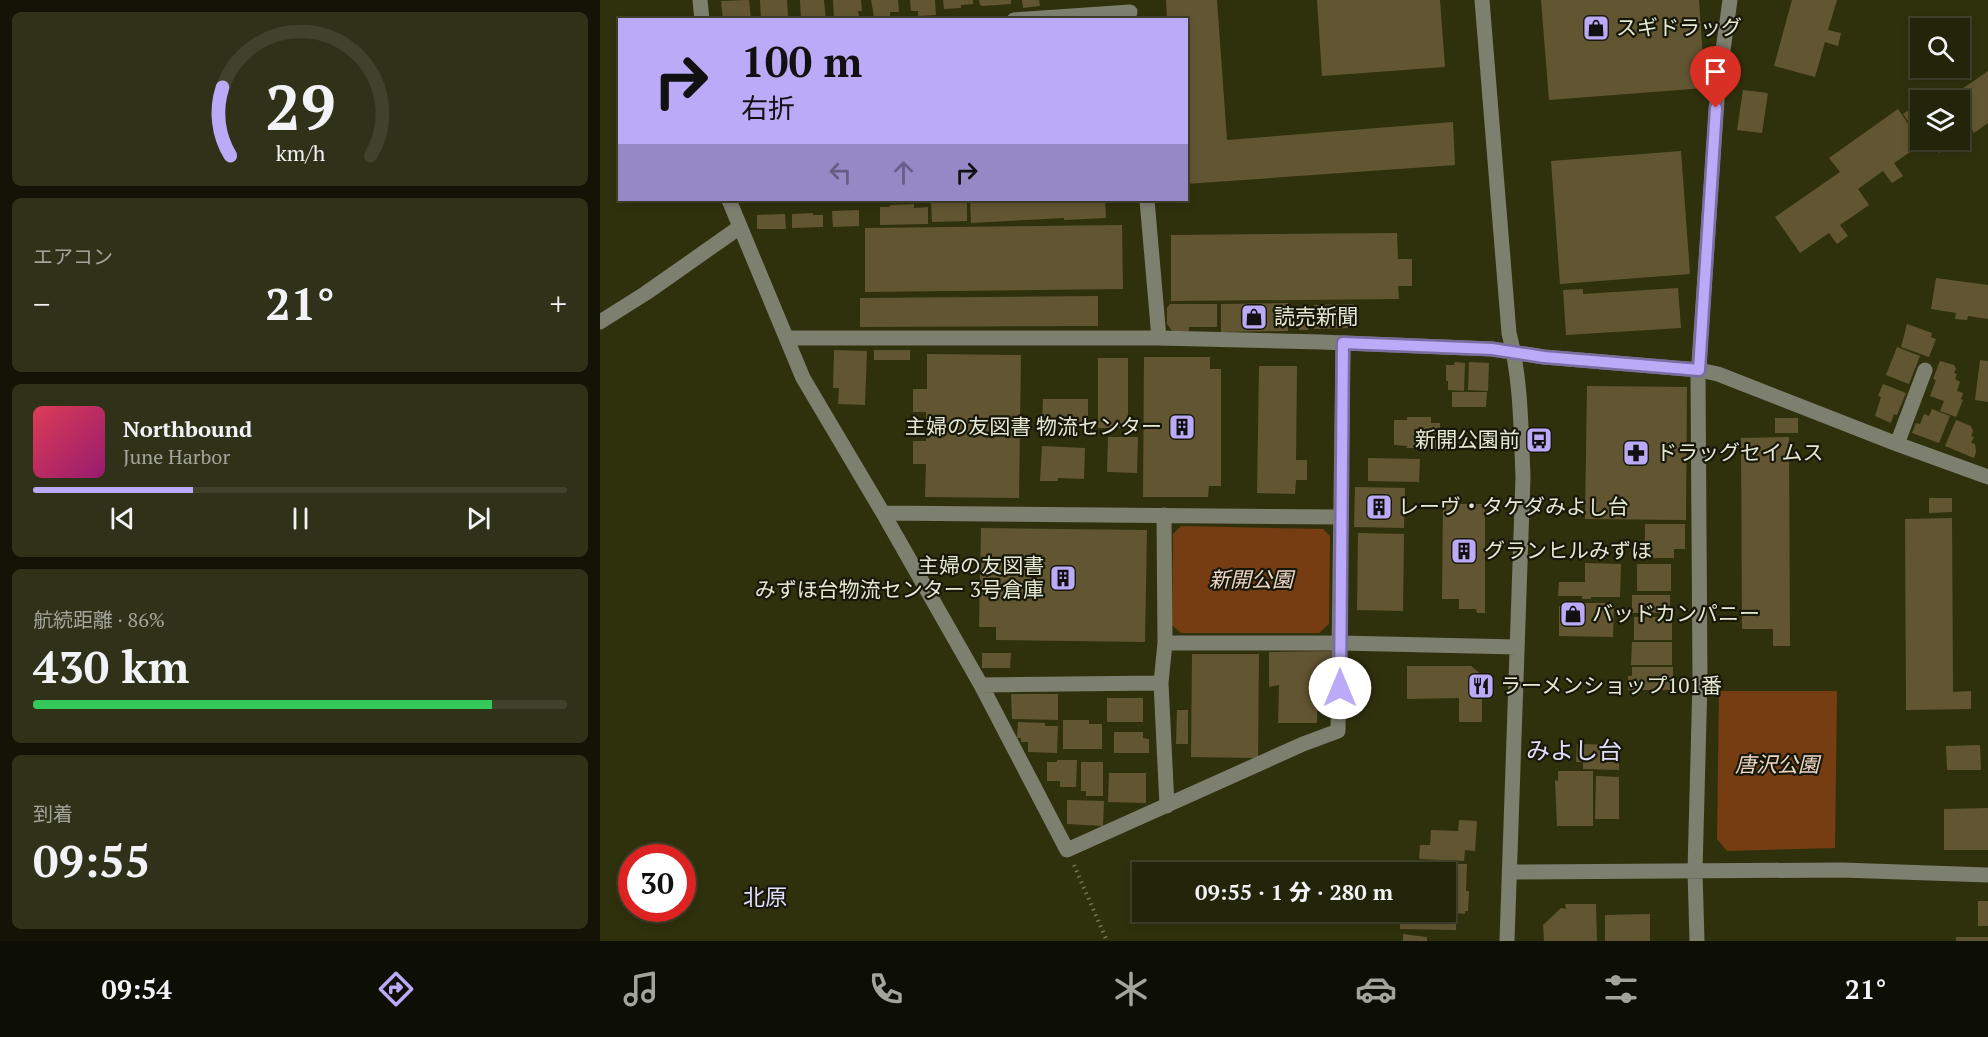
<!DOCTYPE html>
<html lang="ja">
<meta charset="utf-8">
<style>
body{margin:0;font-family:"PT Serif","Noto Sans JP",serif;background:#2f3118;color:#f1f3f6;height:100vh;display:flex;flex-direction:column;font-size:22px;white-space:nowrap}
*{box-sizing:border-box;margin:0}
p{font-size:20px;color:#a3a59c}
.icon{flex:none;width:33px;height:33px;fill:none;stroke:currentColor;stroke-width:2;stroke-linecap:round;stroke-linejoin:round}
.map{position:relative;flex:1;overflow:hidden}
.sheet{display:flex;flex-direction:column;gap:12px;padding:12px;background:#131406;width:600px}
.sheet>*{flex:none}
.hud{position:absolute;left:18px;top:18px;width:570px;height:183px;border-radius:0px;box-shadow:0 3px 9px #0003,0 0 0 2px #40422b;background:#baaaf7;color:#111;overflow:hidden}
.fabs{position:absolute;left:1310px;top:18px;display:grid;gap:12px}
.fabs a{display:grid;place-items:center;width:60px;height:60px;border-radius:0px;background:#23250a;box-shadow:0 3px 9px #0003,0 0 0 2px #40422b;font-size:30px}
.speed{position:absolute;left:18px;top:844px;display:flex;gap:12px;font-size:30px;font-weight:700;text-align:center}
.speed>*{display:grid;place-content:center;width:78px;height:78px;border-radius:50%;background:#23250a;box-shadow:0 3px 9px #0003,0 0 0 2px #40422b;line-height:1}
.speed .limit{border:9px solid #d22;background:#fff;color:#111}
.pin{position:absolute;display:grid;place-items:center;width:51px;height:51px;color:#fff;margin:-62px -26px;border-radius:50% 50% 50% 0;rotate:-45deg;box-shadow:0 0 6px #0007}
.pin .icon{rotate:45deg}
.me{position:absolute;width:66px;margin:-33px;rotate:0deg;stroke-linejoin:round;filter:drop-shadow(0 0 4px #0008)}
.turn{display:flex;align-items:center;gap:21px;height:126px;padding:0 24px;font-size:27px}
.turn .icon{width:78px;height:78px;stroke-width:2.5}
.turn b{display:block;font-size:42px;line-height:51px}
.lanes{display:flex;align-items:center;height:57px;padding:0 24px;background:#0003;justify-content:center;gap:30px;direction:ltr}
.lanes .off{opacity:.35}
.big{font-size:45px;font-weight:800;line-height:1.1}
.sheet .tile{flex:1;display:flex;flex-direction:column;justify-content:center;gap:9px;min-width:0;padding:0 21px;border-radius:9px;background:#2f3118}
.sheet .dial{align-items:center;gap:0}
.dial svg{height:156px;overflow:visible;fill:none;stroke:#40422b;stroke-width:7;stroke-linecap:round;text-anchor:middle}
.dial text{fill:#f1f3f6;stroke:none}
.song{display:flex;align-items:center;gap:18px}
.cover{width:72px;height:72px;border-radius:9px;background:linear-gradient(135deg,hsl(350 70% 55%),hsl(320 70% 35%))}
.played{height:6px;border-radius:3px;background:linear-gradient(90deg,#baaaf7 30%,#40422b 30%)}
.keys{display:flex;justify-content:space-around;direction:ltr}
.heat{display:flex;justify-content:space-between;align-items:center;font-size:33px;direction:ltr}
.charge{height:9px;border-radius:4px;background:linear-gradient(90deg,#34c759 86%,#40422b 0)}
.trip{position:absolute;left:532px;top:862px;width:324px;height:60px;border-radius:0px;background:#23250a;box-shadow:0 3px 9px #0003,0 0 0 2px #40422b;font-weight:800;line-height:60px;text-align:center}
.tab-bar{display:flex;height:96px;justify-content:space-around;align-items:center;background:#0e0f04;color:#a3a59c}
.tab-bar .icon{width:42px;height:42px}
.tab-bar .selected{color:#baaaf7}
.tab-bar b{font-size:27px;color:#f1f3f6}
main{display:flex;flex:1;min-height:0}
.map>svg:first-child{display:block}
</style>
<main>
<section class="sheet">
<div class="tile dial"><svg viewBox="0 0 100 80">
<path d="M14 69A42 42 0 1 1 86 69"/>
<path d="M14 69A42 42 0 0 1 10 34" stroke="#baaaf7"/>
<text x="50" y="56" font-size="32" font-weight="700">29</text>
<text x="50" y="72" font-size="11">km/h</text>
</svg></div>
<div class="tile"><p>エアコン</p>
<div class="heat"><a>−</a><b class="big">21°</b><a>+</a></div>
</div>
<div class="tile">
<div class="song"><i class="cover"></i><div><b>Northbound</b><p>June Harbor</p></div></div>
<div class="played"></div>
<div class="keys"><svg class="icon" aria-label="previous" viewBox="0 0 24 24"><path d="M18 5L8 12l10 7zM5 5v14"/></svg><svg class="icon" aria-label="pause" viewBox="0 0 24 24"><path d="M8 5v14M16 5v14"/></svg><svg class="icon" aria-label="next" viewBox="0 0 24 24"><path d="M6 5l10 7-10 7zM19 5v14"/></svg></div>
</div>
<div class="tile"><p>航続距離 · 86%</p><b class="big">430 km</b><div class="charge"></div></div>
<div class="tile"><p>到着</p><b class="big">09:55</b></div>
</section>
<div class="map">
<svg width="1388" height="941" viewBox="0 0 1388 941">
<rect width="100%" height="100%" fill="#2f310d"/>
<path fill="#763d13" d="M581,526l142,3 7,7 -1,88 -10,9h-138l-9,-8 1,-91z
M1119,691h118l-2,157 -108,3 -10,-12z"/>
<path fill="#625632" d="M149,0l2,20h-28l-2,-19z
M160,0h27l1,16 -6,1v3h-21z
M200,0h24l2,20h-25z
M233,0h28l1,11h-4l1,6 -25,2z
M271,0h27l1,12h-9v4l-16,1z
M310,0h25l1,15 -18,1v-5h-7z
M343,0h30v4l-12,1v3l-17,1z
M379,0h32v4l-28,2 -3,-1z
M422,0h17l1,6 -17,2z
M566,0h51l10,140 226,-18 2,43 -269,19v-164h-19z
M717,0h123l5,67 -123,9z
M941,0h158l6,88 -156,12z
M1192,0h45l-9,30 13,3 -3,13 -13,-4 -10,35 -41,-11z
M1388,71v52l-14,10 -15,-21v-12h-8l-2,-2z
M1143,90l25,3 -6,40 -25,-3z
M1333,90l7,10h-20v39l-17,-25 6,-4 -1,-2z
M1298,109l24,35 -28,19 9,13 -11,7 -9,-12 -25,18 11,16 -29,20 8,11 -11,8 -8,-11 -29,20 -25,-36 65,-45 -11,-14z
M1359,114l11,16 -11,9z
M1330,140h28l-19,13z
M1081,151l9,123 -130,10 -9,-123z
M360,200v2h7v19l-35,1 -1,-19z
M370,200h135l1,18 -42,2v-2l-93,5z
M314,204v4l14,-1v17l-48,1v-18h10v-2z
M259,210v16l-26,1 -1,-16z
M213,213v2h10v12l-31,1v-14z
M185,214l1,15h-29v-14z
M522,225l1,64 -258,3v-64z
M797,233l1,26h14v27h-14l1,13 -228,2v-66z
M1336,278l52,7v34l-20,-3 -1,4 -12,-1 1,-6 -25,-4z
M1078,288l3,40 -115,7 -3,-45 20,-1v5z
M498,296v30l-238,1v-29z
M688,303v28l-67,1v-28z
M570,304h47v23h-28v4h-17l-5,-7v-16z
M754,304v24l-40,1v-24z
M698,306h13v20l-3,1v3h-9v-3l-8,1 -1,-19h8z
M1307,324l25,9 -1,4 5,2 -7,18 -28,-10z
M1297,347l23,9 -11,28 -23,-9z
M234,350l33,1 -2,54 -27,-1 1,-16h-6z
M274,350h36v10h-36z
M327,354l94,1 -2,143 -94,-1 1,-33h-13v-23h13v-29h-13v-23h14z
M544,357h66v12h11v117h-12l-1,11h-65z
M498,358h30v70h-30z
M1380,360l8,1v41l-13,-2z
M1340,361l14,4 2,4 -2,4 3,1 -2,5 5,3 -3,9 6,2 -2,6 2,1 -7,17 -16,-6 4,-10 -14,-5 6,-16 -3,-1z
M855,362l10,1 -1,28 -16,-1v-9h-2v-16h8z
M869,362l20,1 -1,28 -20,-1z
M659,366h38l-1,94h11v20h-11l-1,14 -38,-1z
M1283,384l23,9 -9,22 -3,-1 -3,9 -16,-7 6,-19 -3,-1z
M987,386l100,1 -1,133 -101,-1z
M852,392h35l-1,15h-34z
M443,399h45v24h-46z
M1332,409l18,7 -11,27 -27,-10 4,-10 4,1 4,-10 5,2z
M807,417h24v6h9v25h-34l1,-2 -13,-1v-25h13z
M1175,418h23v15h-23z
M1356,420l15,6 2,5 -2,5 3,1 -3,6 4,1 1,8 -2,6 -29,-12z
M508,437h30l-1,36 -30,-1z
M1189,437l1,209h-17v-17h-31l-1,-191z
M442,446l43,2 -1,31 -26,-1v3h-18z
M768,458l52,1 -1,23 -51,-1z
M755,487l50,1 -1,40 -50,-1z
M1329,498h23v14l-23,1z
M843,504h42v109h-8l-1,-4h-17v-10h-17z
M1352,518l1,174 18,-1v18l-65,1 -1,-191z
M1045,524h40v25h-11v9h-29z
M381,528l166,2 -2,112 -149,-2v-13h-17z
M758,533l46,1 -1,77 -46,-1z
M985,563l36,1 -1,33h-29v2h-9v-3h-24l1,-14h26z
M1037,564h34v27h-34z
M1032,595h38v18h-38z
M963,603h47v3h4l-1,31 -54,-1v-30h4z
M1034,617h38v23h-38z
M1032,642h40v23h-41z
M731,651v34h-13l-1,38h-39l1,-38 -10,2v-35z
M382,653h29l-1,15h-28z
M592,654h67l-1,104 -67,-1z
M807,666h64l11,9v47h-23v-24l-52,1z
M1032,667h41v23h-45v-14h4z
M411,694h47v26l-46,-1z
M507,698h36v24h-36z
M577,710h11v34h-12z
M463,720h26v4h13v25h-39z
M418,722l27,1v3h13l-1,27 -29,-1v-10h-7v-4h-4z
M514,732h29v6l6,1v14h-35z
M977,744l42,1v25l-36,-1v-7h-7z
M1380,745l1,25h-34l-1,-24z
M457,760h20l-1,27h-16v-6h-13v-19h10z
M481,762h22v34h-17v-5h-5z
M958,771h35v55h-36l-2,-46 3,1z
M509,773h37v30l-38,-1z
M996,776l23,1v42h-24z
M467,800l37,1 -1,25 -36,-2z
M1388,808v42h-44v-41z
M859,820l18,1 -2,30 -10,-1 -1,11 -45,-2 1,-14h10l1,-15 27,1z
M803,863l64,1 -1,27h3l-1,20h-3v3l-9,-1v17l-56,-1v-17h46v-39h-43z
M1378,901h10v25h-10z
M965,904h31l1,37h-53l-1,-16 18,-17 5,1z
M1050,914v27h-45v-26z
M803,934l24,3v4h-24z
M1356,937h32v4h-32z"/>
<g fill="none" stroke-linecap="round" stroke-linejoin="round">
<path stroke="#727455" stroke-width="4" stroke-dasharray="1.5 4.5" stroke-linecap="butt" d="M474,865l33,76"/>
<path stroke="#7d7f6f" stroke-width="15" d="M100,0l2,20
M882,0l27,333c12,46 12,96 14,144l-16,464
M414,20l116,-8
M129,200l74,178 80,135 98,172 86,165 236,-106 35,-13 5,-388
M547,200l12,138
M0,322l46,-29 94,-66
M187,338h372l162,4 171,7 52,8 155,13 19,4 179,70 91,33
M1297,444l28,-74
M283,513l457,4
M564,515l1,128 -4,40 6,123
M565,643h175l177,4
M381,685l180,-2
M910,872l332,-2 146,5
M1097,941l-2,-70 5,-190 -2,-304 20,-291 12,-86"/>
</g>
<g fill="none" stroke-linecap="round" stroke-linejoin="round">
<defs>
<path id="route" d="M740,688l3,-345 149,6 52,8 155,13 17,-262"/>
</defs>
<use href="#route" stroke="#796ea1" stroke-width="15"/>
<use href="#route" stroke="#baaaf7" stroke-width="10"/>
</g>
<defs>
<symbol id="shop-square" viewBox="-11 -11 22 22"><rect x="-9" y="-9" width="18" height="18" rx="4" fill="#baaaf7" stroke="#171809"/><path d="M-5-2.5h2.3a2.7 3.5 0 0 1 5.4 0H5L5.5 6h-11ZM-1.5-2.5h3a1.5 2.3 0 0 0-3 0Z" fill="#111"/></symbol>
<symbol id="building-square" viewBox="-11 -11 22 22"><rect x="-9" y="-9" width="18" height="18" rx="4" fill="#baaaf7" stroke="#171809"/><path d="M-4-6H4V6H1V3H-1V6H-4ZM-2.5-4.3h1.7v1.8h-1.7ZM.8-4.3h1.7v1.8H.8ZM-2.5-1h1.7V.8h-1.7ZM.8-1h1.7V.8H.8Z" fill="#111"/></symbol>
<symbol id="bus-square" viewBox="-11 -11 22 22"><rect x="-9" y="-9" width="18" height="18" rx="4" fill="#baaaf7" stroke="#171809"/><path d="M-5-6H5V4H4V6H2V4H-2V6H-4V4H-5ZM-3.5-4V0h7V-4ZM-3.5 1.2v1.5H-2V1.2ZM2 1.2v1.5H3.5V1.2Z" fill="#111"/></symbol>
<symbol id="pharmacy-square" viewBox="-11 -11 22 22"><rect x="-9" y="-9" width="18" height="18" rx="4" fill="#baaaf7" stroke="#171809"/><path d="M-2-6h4v4h4v4h-4v4h-4v-4h-4v-4h4Z" fill="#111"/></symbol>
<symbol id="restaurant-square" viewBox="-11 -11 22 22"><rect x="-9" y="-9" width="18" height="18" rx="4" fill="#baaaf7" stroke="#171809"/><path d="M-5-6h1v4h1v-4h1v4h1v-4h1v5L-1.5 .5V6h-2V.5L-5-1ZM5-6V6H3V1.5H1.5Q1.5-4 5-6Z" fill="#111"/></symbol>
</defs>
<g fill-rule="evenodd">
<use href="#shop-square" x="981" y="13" width="30" height="30"/>
<use href="#shop-square" x="639" y="302" width="30" height="30"/>
<use href="#building-square" x="567" y="412" width="30" height="30"/>
<use href="#bus-square" x="924" y="425" width="30" height="30"/>
<use href="#pharmacy-square" x="1021" y="438" width="30" height="30"/>
<use href="#building-square" x="764" y="492" width="30" height="30"/>
<use href="#building-square" x="849" y="536" width="30" height="30"/>
<use href="#building-square" x="448" y="563" width="30" height="30"/>
<use href="#shop-square" x="958" y="599" width="30" height="30"/>
<use href="#restaurant-square" x="866" y="671" width="30" height="30"/>
</g>
<g text-anchor="middle" stroke-width="4.5" stroke-linejoin="round" paint-order="stroke">
<g font-size="21" fill="#e5e8d3" stroke="#171809" text-anchor="start">
<text x="1016" y="35">スギドラッグ</text>
<text x="674" y="324">読売新聞</text>
<text x="562" y="434" text-anchor="end">主婦の友図書 物流センター</text>
<text x="920" y="447" text-anchor="end">新開公園前</text>
<text x="1056" y="460">ドラッグセイムス</text>
<text x="798" y="514">レーヴ・タケダみよし台</text>
<text x="884" y="558">グランヒルみずほ</text>
<text x="444" y="573" text-anchor="end">主婦の友図書<tspan x="444" dy="24">みずほ台物流センター 3号倉庫</tspan></text>
<text x="992" y="621">バッドカンパニー</text>
<text x="900" y="693">ラーメンショップ101番</text>
</g>
<g font-size="21" font-style="italic" fill="#efd6c7" stroke="#171809">
<text x="651" y="587">新開公園</text>
<text x="1177" y="772">唐沢公園</text>
</g>
<g font-size="22" fill="#e1ddfa" stroke="#171809">
<text x="165" y="905">北原</text>
</g>
<g font-size="24" fill="#e1ddfa" stroke="#171809">
<text x="974" y="759">みよし台</text>
</g>
</g>
</svg>
<div class="fabs">
<a><svg class="icon" aria-label="search" viewBox="0 0 24 24"><circle cx="10" cy="10" r="6"/><path d="M15 15l6 6"/></svg></a>
<a><svg class="icon" aria-label="layers" viewBox="0 0 24 24"><path d="M12 4l9 5-9 5-9-5zM3 14l9 5 9-5"/></svg></a>
</div>
<div class="speed"><div class="limit">30</div></div>
<div class="pin" style="left:1116px;top:108px;background:#d93025"><svg class="icon" aria-label="arrive" viewBox="0 0 24 24"><path d="M6 21V4h12l-3 4 3 4H6"/></svg></div>
<svg class="me" style="left:740px;top:688px" viewBox="-20 -20 40 40"><circle r="19" fill="#fff"/><path d="M0-13L10 11 0 6-10 11z" fill="#baaaf7"/></svg>
<div class="trip">09:55 · 1 分 · 280 m</div>
<div class="hud">
<div class="turn"><svg class="icon" aria-label="right" viewBox="0 0 24 24"><path d="M7 20v-9h11M14 6l5 5-5 5"/></svg><div><b>100 m</b>右折</div></div>
<div class="lanes"><svg class="icon off" aria-label="left" viewBox="0 0 24 24"><path d="M17 20v-9H6M10 6l-5 5 5 5"/></svg><svg class="icon off" aria-label="ahead" viewBox="0 0 24 24"><path d="M12 20V5M6 11l6-6 6 6"/></svg><svg class="icon" aria-label="right" viewBox="0 0 24 24"><path d="M7 20v-9h11M14 6l5 5-5 5"/></svg></div>
</div>
</div>
</main>
<nav class="tab-bar">
<b>09:54</b>
<svg class="icon selected" aria-label="directions" viewBox="0 0 24 24"><path d="M12 3l9 9-9 9-9-9zM9 14v-3h6M13 9l2 2-2 2"/></svg>
<svg class="icon" aria-label="music" viewBox="0 0 24 24"><path d="M9 18V5l10-2v13"/><circle cx="6" cy="18" r="3"/><circle cx="16" cy="16" r="3"/></svg>
<svg class="icon" aria-label="phone" viewBox="0 0 24 24"><path d="M5 4h4l2 5-3 2q2 4 5 5l2-3 5 2v4C11 20 4 13 5 4z"/></svg>
<svg class="icon" aria-label="climate" viewBox="0 0 24 24"><path d="M12 3v18M4 7l16 10M4 17L20 7"/></svg>
<svg class="icon" aria-label="car" viewBox="0 0 24 24"><path d="M5 17H2v-5l4-1 3-4h7l3 4 3 1v5h-3M9 17h6M6 11h13"/><circle cx="7" cy="17" r="2"/><circle cx="17" cy="17" r="2"/></svg>
<svg class="icon" aria-label="filters" viewBox="0 0 24 24"><path d="M4 7h16M4 17h16"/><circle cx="9" cy="7" r="2"/><circle cx="15" cy="17" r="2"/></svg>
<b>21°</b>
</nav>
